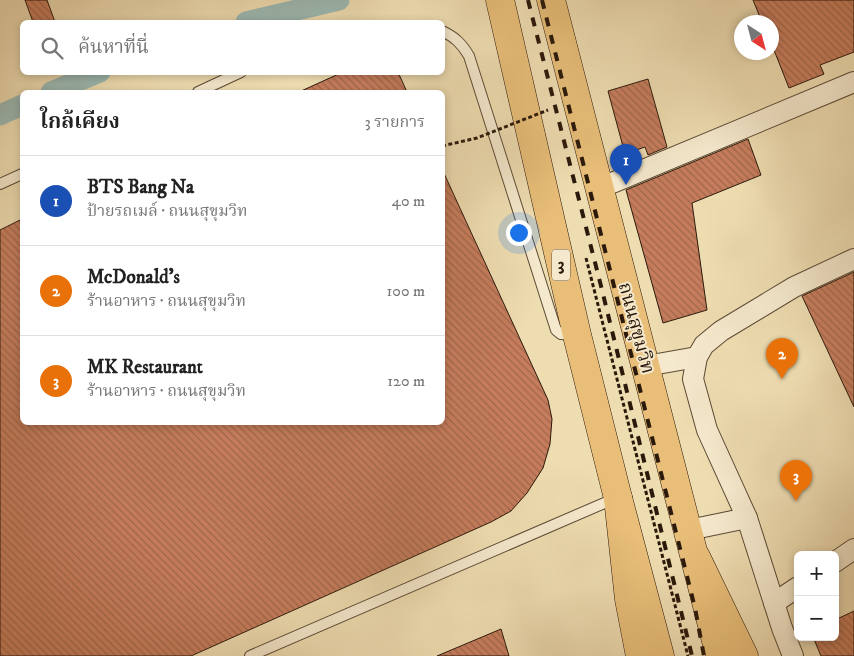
<!DOCTYPE html>
<html lang="th">
<head>
<meta charset="utf-8">
<style>
	body { margin:0; font-family:"IM FELL DW Pica","Noto Serif Thai",serif; background:#f6f6f6; color:#222 }
	.controls { position:absolute; right:15px; bottom:15px; display:grid; overflow:hidden; border-radius:8px; box-shadow:0 2px 8px #0003 }
	.controls button { width:45px; height:45px; display:grid; place-items:center; padding:0; border:0; border-bottom:1px solid #e0e0e0; background:#fff; color:#222; font:25px sans-serif }
	.compass { position:absolute; left:734px; top:15px; width:45px; height:45px; border-radius:50%; background:#fff; box-shadow:0 2px 8px #0003; rotate:144deg }
	.you { position:absolute; left:518px; top:232px; width:18px; height:18px; margin:-12px; border:4px solid #fff; border-radius:50%; background:#1a73e8; box-shadow:0 0 0 8px #1a73e833 }
	.badge { display:grid; place-items:center; width:32px; height:32px; border-radius:50%; background:#8f2418; color:#fff; font-size:16px; font-weight:700 }
	.pin { position:absolute; translate:-50% -41px; filter:drop-shadow(0 1px 2px #0008) }
	.pin::after { content:''; position:absolute; top:26px; width:18px; height:15px; background:inherit; clip-path:polygon(0 0,100% 0,50% 100%) }
	.list { margin:0; padding:0; list-style:none }
	h2 { display:flex; justify-content:space-between; align-items:center; height:65px; margin:0; padding:0 20px; font-size:21px }
	h2 small { font-size:16px; font-weight:400; color:#767676 }
	.list li { display:grid; grid-template-columns:32px 1fr auto; gap:15px; align-items:center; box-sizing:border-box; height:90px; padding:0 20px; border-top:1px solid #e0e0e0 }
	.list b { display:block; font-size:19px; white-space:nowrap }
	.list p { margin:0; font-size:16px; white-space:nowrap; color:#767676 }
	.list em { font-size:16px; font-style:normal; color:#767676 }
	.icon { flex:none; width:28px; height:28px; fill:none; stroke:currentColor; stroke-width:2; stroke-linecap:round; stroke-linejoin:round }
	.map { position:relative; flex:none; width:854px; height:656px; overflow:hidden }
	.search { position:absolute; background:#fff; box-shadow:0 2px 8px #0003; left:20px; top:20px; width:425px; height:55px; display:flex; align-items:center; gap:12px; box-sizing:border-box; padding:0 18px; border-radius:8px; color:#767676; font-size:19px }
	.panel { position:absolute; background:#fff; box-shadow:0 2px 8px #0003; left:20px; top:90px; width:425px; height:335px; border-radius:8px }
	.map>svg:first-child { display:block }
	.lines { fill:none; stroke-linecap:round; stroke-linejoin:round }
	.canal { stroke:#9cbab4; stroke-width:21 }
	.building { fill:url(#building-back-hatch); stroke:#2b190b }
	.service-casing { stroke:#5c4a35; stroke-width:12 }
	.minor-casing { stroke:#5c4a35; stroke-width:22 }
	.trunk-casing { stroke:#2b190b; stroke-width:29 }
	.motorway-casing { stroke:#2b190b; stroke-width:29 }
	.path { stroke:#2b190b; stroke-width:3; stroke-dasharray:4 2.5; stroke-linecap:butt }
	.service { stroke:#f5e9cd; stroke-width:10 }
	.minor { stroke:#f5e9cd; stroke-width:20 }
	.trunk { stroke:#e8be79; stroke-width:28 }
	.motorway { stroke:#e8be79; stroke-width:28 }
	.rail { stroke:#2b190b; stroke-width:4; stroke-dasharray:9 9; stroke-linecap:butt }
	.path-bridge { stroke:#2b190b; stroke-width:3; stroke-dasharray:4 2.5; stroke-linecap:butt }
	.labels { text-anchor:middle; dominant-baseline:central; stroke-width:4; stroke-linejoin:round; paint-order:stroke }
	.shield { fill:#f5e9cd; stroke:#685745; stroke-width:1 }
	.shield-label { font-size:18px; font-weight:bold; fill:#2b190b }
	.street-label { font-size:19px; fill:#2b190b; stroke:#f5e9cd }
</style>
</head>
<body>
<div class="map">
<svg width="854" height="656" viewBox="0 0 854 656">
	<defs>
		<pattern id="building-back-hatch" width="6" height="6" patternUnits="userSpaceOnUse" patternTransform="scale(1.25)"><rect width="6" height="6" fill="#c67d5d"/><path d="M-1 5l2 2M0 0l6 6M5-1l2 2" fill="none" stroke="#a1664b"/></pattern>
	</defs>
	<rect width="100%" height="100%" fill="#efddb2"/>
	<filter id="stains"><feTurbulence type="fractalNoise" baseFrequency=".004" numOctaves="4"/><feColorMatrix values="0 0 0 0 .2 0 0 0 0 .09 0 0 0 0 .02 0 0 0 .5 -.17"/></filter>
	<radialGradient id="worn" r=".72"><stop offset=".6" stop-color="#630" stop-opacity="0"/><stop offset="1" stop-color="#630" stop-opacity=".3"/></radialGradient>
	<g class="lines">
		<g class="canal">
			<polyline points="246,22 339,0"/>
			<polyline points="51,92 100,72"/>
			<polyline points="0,115 22,105"/>
		</g>
	</g>
	<g class="building">
		<polygon points="25,0 47,0 55,22 33,22"/>
		<polygon points="753,0 854,0 854,52 820,65 824,74 789,88 772,45 772,22 762,22"/>
		<polygon points="343,72 398,72 407,92 299,92"/>
		<polygon points="648,79 667,147 648,155 645,147 625,154 608,91"/>
		<polygon points="748,139 761,175 692,203 707,310 663,323 626,190"/>
		<polygon points="442,169 548,400 552,419 550,444 543,468 527,493 511,511 491,522 191,656 0,656 0,230 22,219 22,422 442,422"/>
		<polygon points="854,272 854,407 802,296"/>
		<polygon points="854,611 854,656 821,656 813,637 835,637 835,620"/>
		<polygon points="501,629 509,656 437,656"/>
	</g>
	<g class="lines">
		<defs>
			<g id="service">
				<path d="M442,31C455,37 462,44 469,56L556,330L561,334L576,335"/>
				<polyline points="198,92 241,72"/>
				<polyline points="0,184 22,174"/>
				<polyline points="250,656 616,498"/>
			</g>
			<g id="minor">
				<polyline points="600,188 854,82"/>
				<polyline points="646,366 697,357"/>
				<polyline points="689,530 747,518"/>
				<polyline points="835,562 854,549"/>
				<polyline points="774,603 798,587"/>
				<polyline points="793,656 782,628 747,518 707,430 693,379 697,357 704,345 721,331 794,287 854,259"/>
			</g>
			<g id="trunk">
				<polyline points="500,0 577,335 618,498 660,656"/>
				<polyline points="551,0 720,656"/>
			</g>
			<g id="motorway">
				<polyline points="618,498 629,599 640,656"/>
				<polyline points="696,557 744,656"/>
			</g>
		</defs>
		<use href="#service" class="service-casing"/>
		<use href="#minor" class="minor-casing"/>
		<use href="#trunk" class="trunk-casing"/>
		<use href="#motorway" class="motorway-casing"/>
		<polyline class="path" points="586,258 688,656"/>
		<use href="#service" class="service"/>
		<use href="#minor" class="minor"/>
		<use href="#trunk" class="trunk"/>
		<use href="#motorway" class="motorway"/>
		<g class="rail">
			<polyline points="528,0 601,286 692,656"/>
			<polyline points="542,0 695,608 704,656"/>
		</g>
		<polyline class="path-bridge" points="442,146 477,138 548,110"/>
	</g>
	<g class="labels">
		<rect class="shield" x="552" y="249.5" width="18" height="31" rx="4"/>
		<g class="shield-label">
			<text x="561" y="265">3</text>
		</g>
		<g class="street-label">
			<text transform="translate(636 328) rotate(75)">ถนนสุขุมวิท</text>
		</g>
	</g>
	<rect width="100%" height="100%" filter="url(#stains)"/>
	<rect width="100%" height="100%" fill="url(#worn)"/>
</svg>
<div class="controls">
<button>+</button>
<button>−</button>
</div>
<svg class="compass" viewBox="-18 -18 36 36"><path d="M0-13l5 13h-10z" fill="#e53935"/><path d="M0 13l5-13h-10z" fill="#767676"/></svg>
<div class="you"></div>
<div class="pin badge" style="left:626px;top:185px;background:#1a4fb4">1</div>
<div class="pin badge" style="left:782px;top:379px;background:#e8710a">2</div>
<div class="pin badge" style="left:796px;top:501px;background:#e8710a">3</div>
<div class="search"><svg class="icon" aria-label="search" viewBox="0 0 24 24"><circle cx="10" cy="10" r="6"/><path d="M15 15l6 6"/></svg>ค้นหาที่นี่</div>
<section class="panel">
<h2>ใกล้เคียง<small>3 รายการ</small></h2>
<ul class="list">
<li><span class="badge" style="background:#1a4fb4">1</span><div><b>BTS Bang Na</b><p>ป้ายรถเมล์ · ถนนสุขุมวิท</p></div><em>40 m</em></li>
<li><span class="badge" style="background:#e8710a">2</span><div><b>McDonald's</b><p>ร้านอาหาร · ถนนสุขุมวิท</p></div><em>100 m</em></li>
<li><span class="badge" style="background:#e8710a">3</span><div><b>MK Restaurant</b><p>ร้านอาหาร · ถนนสุขุมวิท</p></div><em>120 m</em></li>
</ul>
</section>
</div>
</body>
</html>
